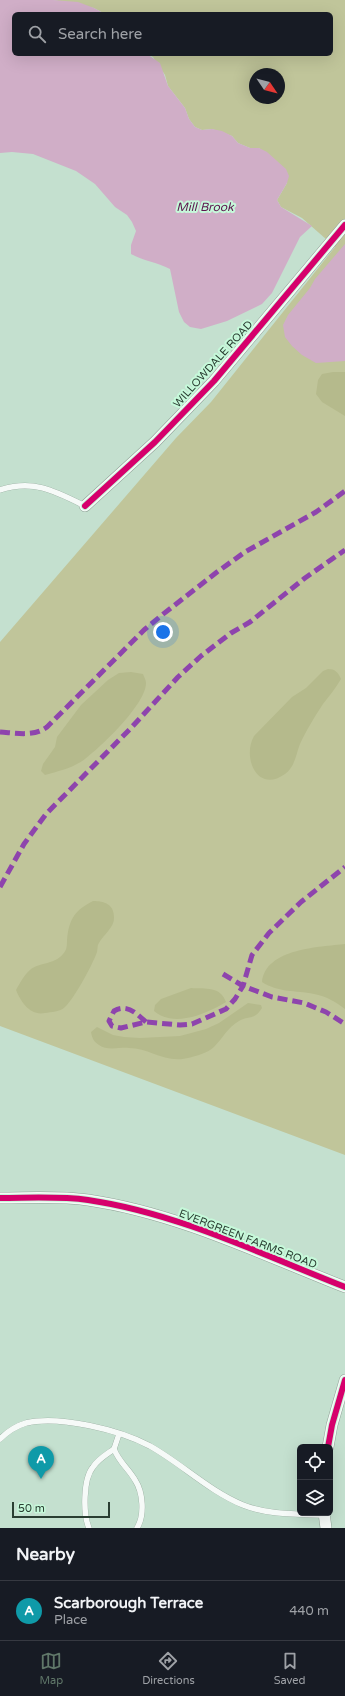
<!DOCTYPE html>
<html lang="en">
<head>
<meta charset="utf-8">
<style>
	body { margin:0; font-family:"Varela Round",sans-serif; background:#242831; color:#f1f3f6 }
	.controls { position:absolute; right:12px; bottom:12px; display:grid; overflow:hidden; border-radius:6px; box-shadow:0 4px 16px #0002 }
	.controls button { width:36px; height:36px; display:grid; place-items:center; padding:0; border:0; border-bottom:1px solid #363941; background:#171b24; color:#f1f3f6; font:20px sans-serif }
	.compass { position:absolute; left:249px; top:68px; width:36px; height:36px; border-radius:50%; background:#171b24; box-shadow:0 4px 16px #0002; rotate:125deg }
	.scale { position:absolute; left:12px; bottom:10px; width:98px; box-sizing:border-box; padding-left:4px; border:2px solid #2a3e32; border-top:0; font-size:11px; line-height:14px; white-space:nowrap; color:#2a3e32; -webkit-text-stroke:3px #c6f9da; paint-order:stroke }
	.you { position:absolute; left:163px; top:632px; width:14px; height:14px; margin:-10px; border:3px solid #fff; border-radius:50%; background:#1a73e8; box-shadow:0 0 0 6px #1a73e833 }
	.badge { display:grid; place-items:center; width:26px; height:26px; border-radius:50%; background:#607769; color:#fff; font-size:13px; font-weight:700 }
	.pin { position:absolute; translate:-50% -33px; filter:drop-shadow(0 1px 2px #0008) }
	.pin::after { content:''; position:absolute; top:21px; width:14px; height:12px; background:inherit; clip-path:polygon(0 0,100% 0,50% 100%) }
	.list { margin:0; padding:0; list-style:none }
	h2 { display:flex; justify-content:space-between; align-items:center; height:52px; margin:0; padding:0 16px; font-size:17px }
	h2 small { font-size:13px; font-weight:400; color:#9ea1a6 }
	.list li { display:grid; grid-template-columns:26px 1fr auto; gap:12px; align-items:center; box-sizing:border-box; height:60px; padding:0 16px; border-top:1px solid #363941 }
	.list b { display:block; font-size:15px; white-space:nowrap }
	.list p { margin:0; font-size:13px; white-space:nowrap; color:#9ea1a6 }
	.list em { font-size:13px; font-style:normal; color:#9ea1a6 }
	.icon { flex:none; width:22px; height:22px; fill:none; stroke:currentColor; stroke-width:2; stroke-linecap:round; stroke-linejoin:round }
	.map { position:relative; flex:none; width:345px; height:1528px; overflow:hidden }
	.search { position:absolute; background:#171b24; box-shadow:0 4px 16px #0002; left:12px; right:12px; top:12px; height:44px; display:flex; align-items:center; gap:10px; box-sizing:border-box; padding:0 14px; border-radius:6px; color:#9ea1a6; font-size:15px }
	.sheet { height:112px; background:#171b24 }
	nav { display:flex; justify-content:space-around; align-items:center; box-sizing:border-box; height:56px; border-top:1px solid #363941; background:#171b24; font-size:11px; color:#9ea1a6 }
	nav a { display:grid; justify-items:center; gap:2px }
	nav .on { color:#607769 }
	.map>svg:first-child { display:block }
	.green { fill:#c0c59a; fill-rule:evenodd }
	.forest { fill:#b5ba8c }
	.water { fill:#d0aec7 }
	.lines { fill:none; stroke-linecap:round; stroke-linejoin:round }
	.lane-casing { stroke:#8ea396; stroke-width:6 }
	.street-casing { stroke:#8ea396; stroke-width:12 }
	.lane { stroke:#f6faf8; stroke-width:5.5 }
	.street { stroke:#f6faf8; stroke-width:11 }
	.quiet { stroke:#8e44ad; stroke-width:5; stroke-dasharray:10 5; stroke-linecap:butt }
	.cycleway-casing { stroke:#c6f9da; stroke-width:8 }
	.cycleway { stroke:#d6006c; stroke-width:6 }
	.labels { text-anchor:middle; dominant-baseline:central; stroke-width:4; stroke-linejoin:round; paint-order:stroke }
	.street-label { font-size:11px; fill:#2a3e32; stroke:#c6f9da }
	.water-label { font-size:12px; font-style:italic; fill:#5d164e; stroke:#c6f9da }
</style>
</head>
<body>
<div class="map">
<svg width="345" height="1528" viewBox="0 0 345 1528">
	<rect width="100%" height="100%" fill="#c4e0cf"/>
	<path class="green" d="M53,0H345V1155L0,1026V642L176,438L211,402L335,247L302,218L281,207L277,200L287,183L259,148H250L238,143L232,136L212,129L202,130L195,127L189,119L185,108L168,86L165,75L153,57L147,54H331V14H105L94,8ZM255,74H279V98H255Z"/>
	<g class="forest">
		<polygon points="333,372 345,372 345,416 322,402 316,394 318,380 322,374"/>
		<path d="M328,669C335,669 338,672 341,679C336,688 329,696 323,704C315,716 306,731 300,744C296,754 295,767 285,774C257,794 242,757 254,736L292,697L306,688L323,671Z"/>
		<path d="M131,672L143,674C144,677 146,680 146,683C146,704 102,746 85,759C73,768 59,771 45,775L41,771L43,764L55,747L57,737L81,705L108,680L119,673Z"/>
		<path d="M93,901C104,901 114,904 114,917C115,927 103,935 99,943C97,946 98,948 97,952C93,964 74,999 65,1007C60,1012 51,1012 45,1013C30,1016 21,1002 16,990C20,983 24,975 30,970C39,962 54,965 63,954C67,950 67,945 67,940C69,919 75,910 93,901Z"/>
		<path d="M345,944V1009C336,1002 326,996 314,994C295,990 279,993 262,982C266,948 320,947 345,944Z"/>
		<path d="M191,988C206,989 220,986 226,1002C206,1014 174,1028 154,1011L155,1005L161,999Z"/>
		<path d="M248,1003L261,1005L262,1008C254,1021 249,1015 239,1021C227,1028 223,1038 214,1047C208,1053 196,1056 188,1058C165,1064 150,1048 129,1048C120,1047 107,1051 99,1045C94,1042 92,1038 91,1032L97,1027L113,1035L124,1037L140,1038L180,1036L206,1029L219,1023Z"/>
	</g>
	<g class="water">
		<path d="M0,0H53L78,2L94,8L105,14H14V54H147L160,63L168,86L185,108L189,119L195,127L202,130L212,129L222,131L232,136L238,143L250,148H259L267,152L286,169L289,176L287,183L277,200L281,207L312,226L300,237L272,293L262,304L227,321L201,329L190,327L184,322L179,312L170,269C157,262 143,261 131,254V245L136,231L132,222L127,215L115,207L95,184L76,171L33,154L12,152L0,153Z"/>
		<polygon points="345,244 345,361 316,363 302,355 292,346 285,337 283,325 288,315 310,288 315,279"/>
	</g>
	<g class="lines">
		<defs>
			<g id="lane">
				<path d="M0,490C33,479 55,491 85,506"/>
				<path d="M0,1439C7,1432 16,1426 26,1423C59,1415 120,1430 150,1446C182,1464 209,1491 243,1505C268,1515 297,1514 324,1515"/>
				<polyline points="114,1449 119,1434"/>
				<path d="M89,1528C83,1514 83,1479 93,1467C98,1459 107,1454 114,1449C119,1462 128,1468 135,1480C143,1492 145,1515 137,1528"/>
			</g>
			<g id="street">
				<polyline points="85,506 155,442 214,381 345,225"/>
				<path d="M0,1198C29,1198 59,1196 88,1200C177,1213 261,1254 345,1287"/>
				<polyline points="328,1447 332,1425 345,1380"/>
				<polyline points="324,1513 326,1528"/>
			</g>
		</defs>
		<use href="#lane" class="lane-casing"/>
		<use href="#street" class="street-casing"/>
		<use href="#lane" class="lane"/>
		<use href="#street" class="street"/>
		<g class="quiet">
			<path d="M0,732C16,733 34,737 47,727L144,630L162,615L217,572L245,552L316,512L345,491"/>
			<polyline points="0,887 24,844 46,814 131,728 178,677 201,656 231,633 250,622 305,578 345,550"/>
			<polyline points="223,974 243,986 272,997 304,1003 326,1012 345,1024"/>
			<path d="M146,1022C137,1014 127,1003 114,1011L109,1021L112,1026L121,1028L146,1022L180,1025L192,1024L226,1009L235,999L243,986L252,955L269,933L301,902L345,867"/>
		</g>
		<defs>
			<g id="cycleway">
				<polyline points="85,506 155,442 214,381 345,225"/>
				<path d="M0,1198C29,1198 59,1196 88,1200C177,1213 261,1254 345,1287"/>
				<polyline points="328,1447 332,1425 345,1380"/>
			</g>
		</defs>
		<use href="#cycleway" class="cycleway-casing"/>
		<use href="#cycleway" class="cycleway"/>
	</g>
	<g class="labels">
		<g class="street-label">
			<text transform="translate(213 364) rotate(-48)">WILLOWDALE ROAD</text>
			<text transform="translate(248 1239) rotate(21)">EVERGREEN FARMS ROAD</text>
		</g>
		<g class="water-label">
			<text x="205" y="207">Mill Brook</text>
		</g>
	</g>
</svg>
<div class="controls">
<button><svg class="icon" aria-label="locate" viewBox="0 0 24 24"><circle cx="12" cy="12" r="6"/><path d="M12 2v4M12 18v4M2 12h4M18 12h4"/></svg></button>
<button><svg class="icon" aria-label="layers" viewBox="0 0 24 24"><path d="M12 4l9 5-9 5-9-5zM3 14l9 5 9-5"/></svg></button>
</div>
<svg class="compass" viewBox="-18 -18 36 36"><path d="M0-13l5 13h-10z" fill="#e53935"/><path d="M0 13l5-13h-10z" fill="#9ea1a6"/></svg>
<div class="scale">50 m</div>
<div class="you"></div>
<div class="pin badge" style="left:41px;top:1479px;background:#0f9aa8">A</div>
<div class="search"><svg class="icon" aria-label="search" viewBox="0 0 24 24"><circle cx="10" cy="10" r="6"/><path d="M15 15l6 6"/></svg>Search here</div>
</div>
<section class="sheet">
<h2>Nearby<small></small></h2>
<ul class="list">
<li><span class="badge" style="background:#0f9aa8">A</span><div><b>Scarborough Terrace</b><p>Place</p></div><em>440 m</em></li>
</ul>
</section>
<nav>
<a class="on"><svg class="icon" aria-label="map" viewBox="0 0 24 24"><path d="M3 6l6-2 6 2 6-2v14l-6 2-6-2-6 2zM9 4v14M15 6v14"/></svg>Map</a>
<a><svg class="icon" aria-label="directions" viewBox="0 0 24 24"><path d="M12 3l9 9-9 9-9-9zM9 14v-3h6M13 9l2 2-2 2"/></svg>Directions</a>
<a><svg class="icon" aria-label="saved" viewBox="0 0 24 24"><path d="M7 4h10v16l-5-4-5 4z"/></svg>Saved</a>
</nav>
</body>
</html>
